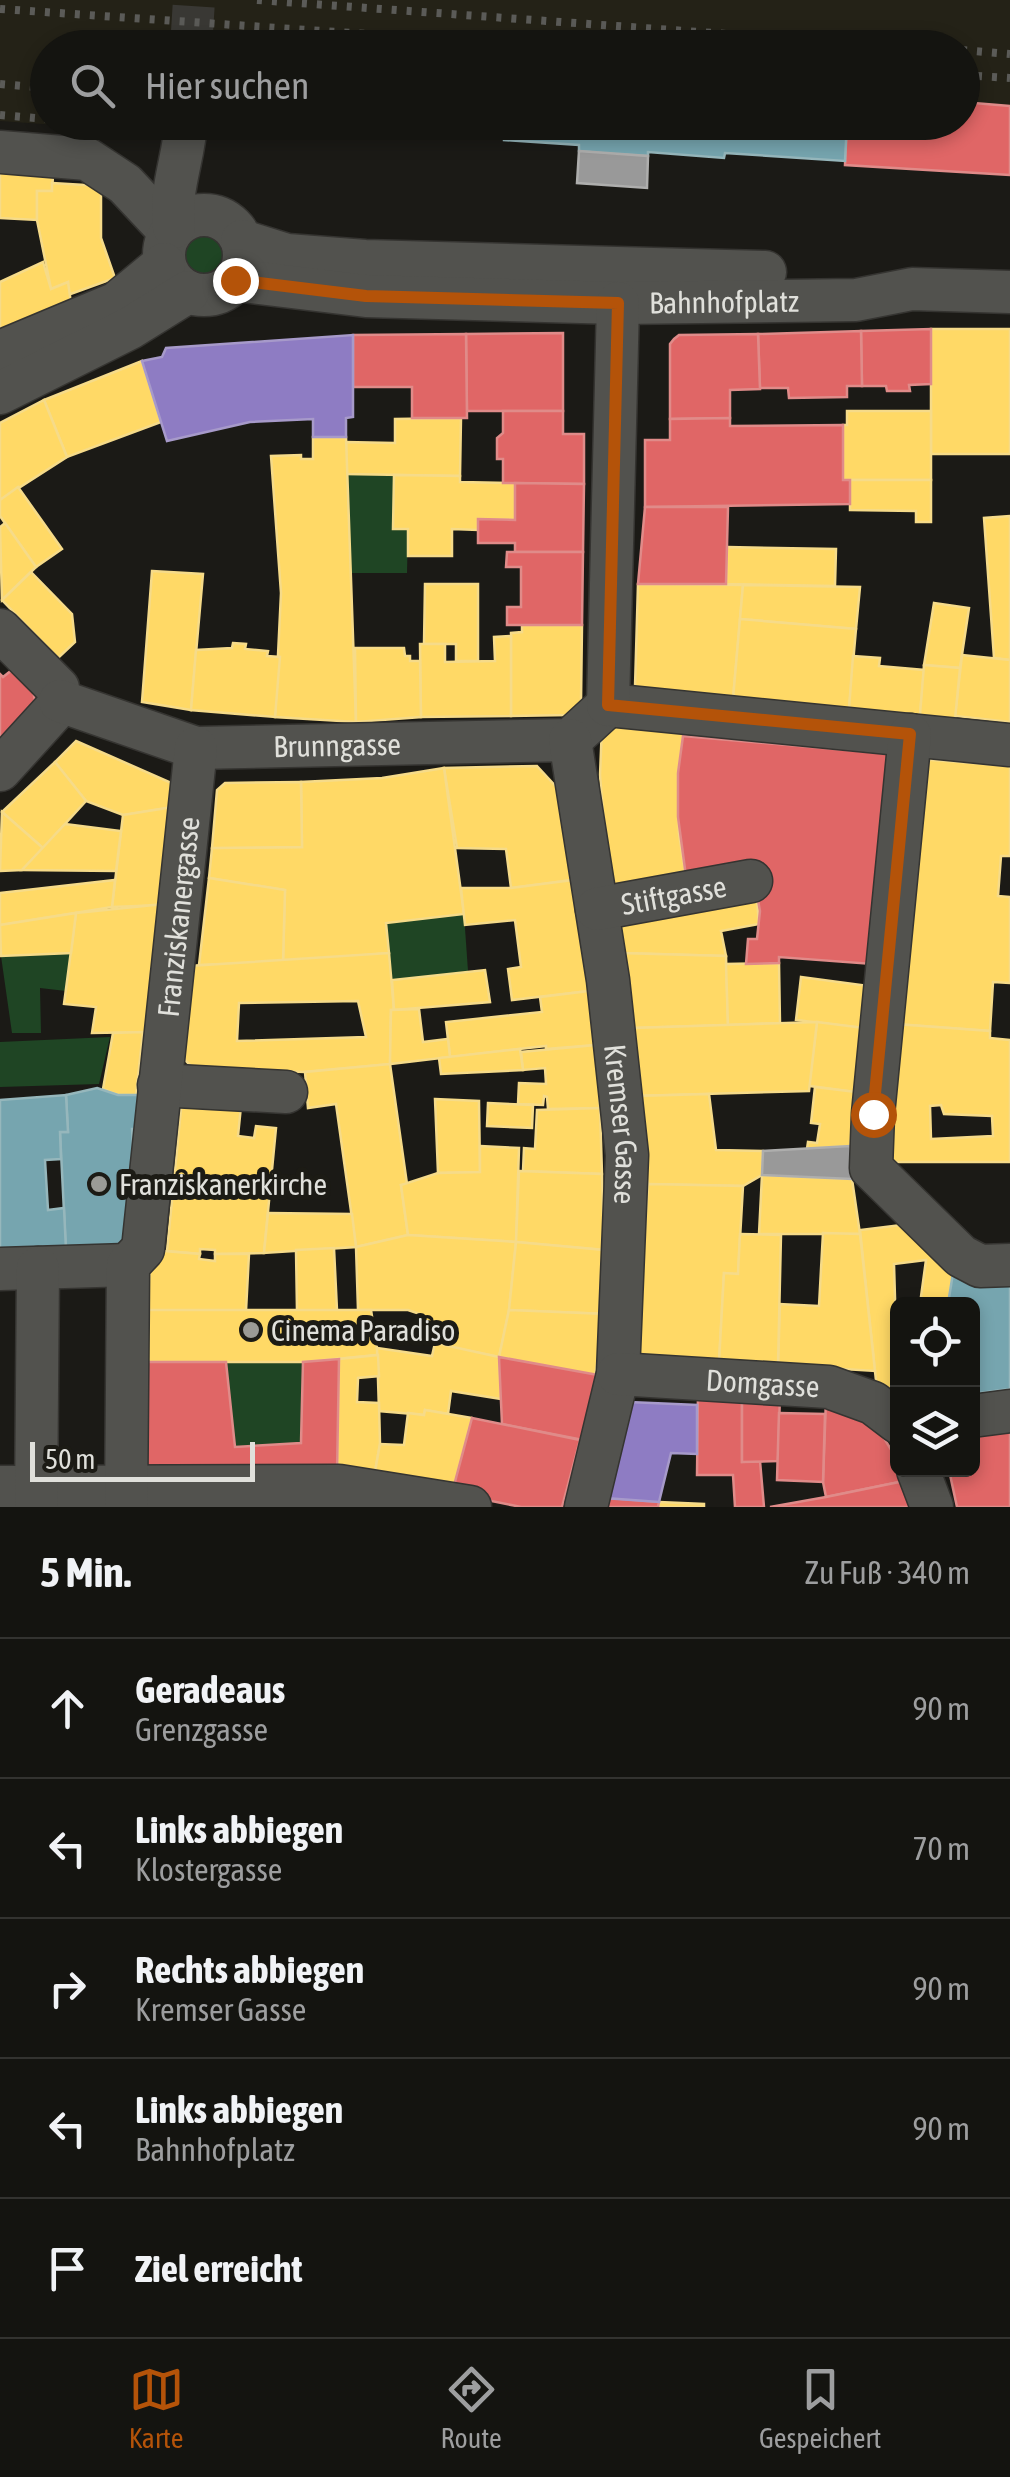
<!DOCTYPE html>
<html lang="de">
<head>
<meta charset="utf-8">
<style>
	body { margin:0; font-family:"Asap Condensed",sans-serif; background:#1d1d19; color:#f1f3f6 }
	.controls { position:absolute; right:30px; bottom:30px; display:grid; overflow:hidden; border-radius:15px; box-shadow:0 5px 15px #0003 }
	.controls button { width:90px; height:90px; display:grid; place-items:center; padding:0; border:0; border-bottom:2px solid #333330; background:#141410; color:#f1f3f6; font:50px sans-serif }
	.scale { position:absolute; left:30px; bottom:25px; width:225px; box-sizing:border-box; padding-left:10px; border:5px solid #e0e0db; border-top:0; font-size:28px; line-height:35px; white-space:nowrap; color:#e0e0db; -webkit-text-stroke:8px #1c1b15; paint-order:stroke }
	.stop { position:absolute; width:30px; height:30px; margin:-22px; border:8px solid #b45309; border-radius:50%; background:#fff }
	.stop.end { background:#b45309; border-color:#fff; box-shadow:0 2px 10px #0008 }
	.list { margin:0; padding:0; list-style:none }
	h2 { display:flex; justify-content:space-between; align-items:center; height:130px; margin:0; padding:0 40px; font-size:42px }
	h2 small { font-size:32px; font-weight:400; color:#9d9e9f }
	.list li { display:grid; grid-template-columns:65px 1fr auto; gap:30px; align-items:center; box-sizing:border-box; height:140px; padding:0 40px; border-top:2px solid #333330 }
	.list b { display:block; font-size:38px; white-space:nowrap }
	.list p { margin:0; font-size:32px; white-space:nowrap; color:#9d9e9f }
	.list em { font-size:32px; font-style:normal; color:#9d9e9f }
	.icon { flex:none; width:55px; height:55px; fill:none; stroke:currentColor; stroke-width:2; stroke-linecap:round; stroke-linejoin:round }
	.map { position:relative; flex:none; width:1010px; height:1507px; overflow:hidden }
	.search { position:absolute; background:#141410; box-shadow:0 5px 15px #0003; left:30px; right:30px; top:30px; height:110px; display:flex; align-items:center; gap:25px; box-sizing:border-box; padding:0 35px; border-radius:55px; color:#9d9e9f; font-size:38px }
	.sheet { height:830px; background:#141410 }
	nav { display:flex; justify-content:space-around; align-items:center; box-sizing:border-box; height:140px; border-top:2px solid #333330; background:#141410; font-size:28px; color:#9d9e9f }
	nav a { display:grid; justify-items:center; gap:5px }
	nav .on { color:#b45309 }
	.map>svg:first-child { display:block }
	.built { fill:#242217 }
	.green { fill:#1f4524 }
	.homes { fill:#ffd966; stroke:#f6db89; stroke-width:2.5; fill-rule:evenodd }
	.shops { fill:#e06666; stroke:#e08b89; stroke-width:2.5 }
	.offices { fill:#8e7cc3; stroke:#a79aca; stroke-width:2.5 }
	.public { fill:#76a5af; stroke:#96b7bc; stroke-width:2.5 }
	.industry { fill:#999; stroke:#aeaead; stroke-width:2.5 }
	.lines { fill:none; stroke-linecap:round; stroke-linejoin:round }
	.minor-tunnel { stroke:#393834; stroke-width:42; stroke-dasharray:42 21; stroke-linecap:butt }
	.minor-casing { stroke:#353431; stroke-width:45 }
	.minor { stroke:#52524e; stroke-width:42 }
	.rail { stroke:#5b5b58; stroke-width:8; stroke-dasharray:5 10; stroke-linecap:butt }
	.route { stroke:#b45309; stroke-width:12 }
	.poi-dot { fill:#9b9b96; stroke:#1c1b15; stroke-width:4 }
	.labels { text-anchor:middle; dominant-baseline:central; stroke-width:10; stroke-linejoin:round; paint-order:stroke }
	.street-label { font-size:30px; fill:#e0e0db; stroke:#1c1b15 }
	.poi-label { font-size:30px; fill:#e0e0db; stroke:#1c1b15; text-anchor:start }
</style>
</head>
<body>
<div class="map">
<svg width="1010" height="1507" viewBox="0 0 1010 1507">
	<rect width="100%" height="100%" fill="#1b1a16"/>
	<polygon class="built" points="0,0 1010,0 1010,175 845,165 844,161 725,153 724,158 649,152 648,156 579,151 579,145 308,123 962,122 962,48 48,48 48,122 116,123 100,128 0,121"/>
	<g class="green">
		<circle cx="204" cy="255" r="21"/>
		<polygon points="346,474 394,475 408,529 407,573 349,573"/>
		<polygon points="464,914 468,971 392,980 386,923"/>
		<polygon points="71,953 66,991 40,988 41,1033 12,1033 1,956"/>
		<polygon points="110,1037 99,1084 0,1087 0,1042"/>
		<polygon points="226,1362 303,1362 301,1443 235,1447"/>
	</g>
	<g class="homes">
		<polygon points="0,172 53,176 52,191 37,191 37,220 0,218"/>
		<polygon points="52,183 101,186 101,238 115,278 68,295 68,282 51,289 37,220 37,191 52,191"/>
		<polygon points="43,262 51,289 68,282 71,303 0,332 0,282"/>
		<rect x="931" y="329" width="79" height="125"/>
		<polygon points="142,361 161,422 67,457 44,400"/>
		<polygon points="44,400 67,457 0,500 0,423"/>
		<polygon points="847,411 931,411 931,480 843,480 843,425 847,425"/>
		<polygon points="461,418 460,476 346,474 346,442 395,443 395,419"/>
		<polygon points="313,437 346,437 356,722 275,717 281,593 271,456 301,455 301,459 313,459"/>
		<polygon points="394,475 460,476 460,482 515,483 515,520 478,519 478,530 452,529 452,556 408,556 408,529 393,529"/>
		<polygon points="850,480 931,480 931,522 916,522 916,511 850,510"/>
		<polygon points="18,487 62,549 36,567 0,516 0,500"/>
		<polygon points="1010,516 1010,660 994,658 984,518"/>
		<polygon points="5,523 36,567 2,600 0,527"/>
		<polygon points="727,547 836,549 835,586 726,584"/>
		<polygon points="152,571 203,574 191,710 142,702"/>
		<polygon points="31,572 72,614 75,642 58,658 2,600"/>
		<polygon points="425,584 478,584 478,661 456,661 456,644 424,644"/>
		<polygon points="638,584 743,585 733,699 635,687"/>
		<polygon points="743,585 860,587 856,629 740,619"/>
		<polygon points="934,603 969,608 960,668 924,665"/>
		<polygon points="740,619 856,629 849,709 733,699"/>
		<polygon points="522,625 582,625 581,703 570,715 511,716 511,633 522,632"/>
		<polygon points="511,636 511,716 421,717 420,644 445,644 445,662 495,661 494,637"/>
		<polygon points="233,643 246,644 245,649 268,651 267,656 280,657 275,717 191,710 196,650 232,648"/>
		<polygon points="355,648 404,648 405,656 410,656 410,661 420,661 421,717 356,722"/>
		<polygon points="962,655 1010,660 1010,722 955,716"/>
		<polygon points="853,656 880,658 879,666 924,670 920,715 849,709"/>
		<polygon points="924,665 960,668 955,719 920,715"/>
		<polygon points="685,724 678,773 679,834 687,884 610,898 600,775 602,726"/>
		<polygon points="76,741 176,785 173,807 123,815 86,801 55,762"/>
		<polygon points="919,759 1010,766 1010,856 1001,856 998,896 1010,897 1010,983 993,982 990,1031 895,1024"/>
		<polygon points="55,762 86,801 43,848 2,812"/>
		<polygon points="537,766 561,792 573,880 511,888 506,849 457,848 444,768"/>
		<polygon points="444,768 464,914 386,923 389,953 283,962 285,890 209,878 212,848 302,847 301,782 382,778"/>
		<polygon points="301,782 302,847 212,848 217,790 225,783"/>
		<polygon points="173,807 163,905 112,907 123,815"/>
		<polygon points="2,812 43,848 22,870 0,871"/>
		<polygon points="65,824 121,831 116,871 22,870"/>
		<polygon points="209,878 285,890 283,962 199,965"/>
		<polygon points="115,880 112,907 0,925 0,893"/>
		<polygon points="573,880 589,991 512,1000 508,969 521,967 515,920 465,925 461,888 511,888"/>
		<polygon points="756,888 759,924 721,931 726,956 620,953 613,913"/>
		<polygon points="164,904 149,1032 92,1033 96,1007 64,1004 76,913"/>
		<polygon points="76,913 71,953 1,956 0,925"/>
		<path d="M389,953L394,1010H391L390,1064L305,1072L193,1068L183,1058L189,966ZM358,1001L366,1037L237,1041L239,1003Z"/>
		<polygon points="620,953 726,956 728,1025 633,1028"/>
		<polygon points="779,963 780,1023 728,1025 726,964"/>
		<polygon points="485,970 490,1002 394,1010 392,980"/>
		<polygon points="801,977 869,986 864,1028 796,1020"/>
		<polygon points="589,991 596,1045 546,1049 546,1046 450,1057 446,1022 542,1012 540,997"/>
		<polygon points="419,1009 423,1042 448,1039 450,1057 390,1064 391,1010"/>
		<polygon points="817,1022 864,1028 856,1092 809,1086"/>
		<polygon points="817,1022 809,1091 635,1096 633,1028"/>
		<path d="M895,1024L990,1031V1038L1010,1040V1162H882ZM941,1105L944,1114L992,1116L993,1136L931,1139L930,1106Z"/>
		<polygon points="143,1032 136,1095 118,1095 103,1089 113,1033"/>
		<polygon points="596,1045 600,1108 548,1109 547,1097 544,1096 543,1105 518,1104 519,1083 546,1084 545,1068 523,1070 521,1052"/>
		<polygon points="520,1049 523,1070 441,1074 439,1058"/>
		<polygon points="390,1064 407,1184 401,1185 408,1235 356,1247 336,1104 308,1108 305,1072"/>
		<polygon points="815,1087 856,1092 850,1146 807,1149 808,1142 817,1143 820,1124 811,1123"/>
		<polygon points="709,1094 716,1150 763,1151 762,1175 743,1186 648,1184 635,1096"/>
		<polygon points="435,1099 479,1101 480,1172 438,1173"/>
		<polygon points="190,1101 241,1106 238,1136 254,1138 256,1126 276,1128 264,1253 215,1254 215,1250 200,1249 200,1254 167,1251 181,1109"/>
		<polygon points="488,1103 533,1105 532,1128 487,1126"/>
		<polygon points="600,1108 602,1174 523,1171 524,1148 535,1149 537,1110"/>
		<polygon points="480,1146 519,1148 516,1242 408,1235 401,1185 438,1173 480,1172"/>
		<polygon points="519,1171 602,1174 604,1250 516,1242"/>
		<polygon points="762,1175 852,1179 860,1234 759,1234"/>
		<polygon points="648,1184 743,1186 738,1274 724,1273 719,1362 639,1355 637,1351"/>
		<polygon points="268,1213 352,1214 356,1247 264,1253"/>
		<polygon points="917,1223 953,1273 948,1304 920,1304 926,1260 894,1264 898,1400 877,1390 860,1230"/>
		<polygon points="823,1233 860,1234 875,1371 778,1365 780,1304 819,1306"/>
		<polygon points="740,1234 781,1235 778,1365 719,1362 724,1273 738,1274"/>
		<polygon points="408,1235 516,1242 509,1310 499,1357 417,1340 423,1315 408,1310 358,1310 356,1247"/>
		<polygon points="516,1242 604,1250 606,1314 509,1310"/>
		<polygon points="334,1248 337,1310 297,1311 296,1250"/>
		<polygon points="152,1250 200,1254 199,1259 215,1261 215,1254 249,1254 246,1311 146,1310"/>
		<polygon points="146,1310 371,1310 378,1355 303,1362 146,1362"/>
		<polygon points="509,1310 606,1314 595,1375 499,1357"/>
		<polygon points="435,1343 499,1357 501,1399 451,1391 448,1414 425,1410 424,1415 379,1411 377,1348 432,1356"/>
		<polygon points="378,1355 379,1376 358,1378 357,1402 379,1403 380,1444 374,1477 337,1472 339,1359"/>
		<polygon points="425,1410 472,1418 452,1493 374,1477 380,1444 404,1445 408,1413 424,1415"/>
		<polygon points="659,1502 704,1504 704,1507 658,1507"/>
	</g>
	<g class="shops">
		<polygon points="962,102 1010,106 1010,175 845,165 847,122 962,122"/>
		<polygon points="931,329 931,384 909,385 910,391 887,391 886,386 862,386 861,331"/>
		<polygon points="861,331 862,386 847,386 847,397 789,398 788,388 760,388 758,334"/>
		<polygon points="563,333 563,411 467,411 466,334"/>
		<polygon points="466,334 467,418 412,418 412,387 353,387 353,335"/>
		<polygon points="758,334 760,389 730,390 730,418 670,419 670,344 674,339 679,335"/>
		<polygon points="503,411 563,411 563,434 584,434 584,484 503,483 503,459 497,459 497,438 503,433"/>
		<polygon points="730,418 730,426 843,425 843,480 850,480 850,504 645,507 645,440 670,440 670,419"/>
		<polygon points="515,483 584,484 583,552 515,552 515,543 478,543 478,519 515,520"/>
		<polygon points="645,507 728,507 726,584 638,584"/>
		<polygon points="507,552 583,552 582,625 507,625 507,607 521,607 521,567 506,567"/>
		<polygon points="12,670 33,690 35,701 0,751 0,674 3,677"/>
		<polygon points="683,736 893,754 872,964 779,957 779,963 746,964 748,939 757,939 760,911 753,873 687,884 678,817 678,773"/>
		<polygon points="499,1357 598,1375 583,1440 502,1424"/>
		<polygon points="339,1359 337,1472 141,1478 146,1362 226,1362 235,1447 301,1443 303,1362"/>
		<polygon points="698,1391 742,1394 742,1462 760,1461 764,1507 735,1507 733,1475 697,1475"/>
		<polygon points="742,1394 780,1395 778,1461 742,1462"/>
		<polygon points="826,1399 873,1420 898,1461 898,1470 909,1480 826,1497 823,1482"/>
		<polygon points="779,1413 825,1414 823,1482 777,1480"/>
		<polygon points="472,1418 580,1440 562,1507 521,1507 452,1493"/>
		<polygon points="1010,1421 1010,1507 957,1507 949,1470 972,1470 972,1426"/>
		<polygon points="909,1480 915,1507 770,1507 826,1497"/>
		<polygon points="597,1497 659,1502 658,1507 596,1507"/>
	</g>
	<g class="offices">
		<polygon points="353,335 353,417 346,418 346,437 313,437 313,419 250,422 167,441 142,361 162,357 166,348"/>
		<polygon points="629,1402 697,1405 697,1454 671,1453 659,1502 605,1498"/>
	</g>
	<g class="public">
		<polygon points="308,122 847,122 845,161 725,153 724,158 648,152 648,156 612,154 579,151 579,145 504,140 504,134"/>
		<polygon points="97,1088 118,1095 138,1095 136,1129 132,1129 139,1249 66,1252 60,1132 68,1132 66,1095"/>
		<polygon points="66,1095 68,1132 60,1132 61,1159 45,1160 48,1210 64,1208 66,1250 0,1254 0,1100"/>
		<polygon points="1010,1272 1010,1389 972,1394 972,1304 948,1304 953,1273"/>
	</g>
	<g class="industry">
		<polygon points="579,151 648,156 647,188 577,183"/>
		<polygon points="850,1146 852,1179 762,1175 763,1151"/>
	</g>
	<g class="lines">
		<polyline class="minor-tunnel" points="191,48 194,0"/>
		<defs>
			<g id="minor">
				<polyline points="0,152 87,159 125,184 170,232"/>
				<circle cx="204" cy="255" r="40"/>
				<path d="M174,227C169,189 184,159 186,122"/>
				<polyline points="242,241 287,255 365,261 765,272"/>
				<path id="s1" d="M235,280L366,296L618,303L856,300L912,289L1010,292"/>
				<polyline points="0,352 117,303 164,264"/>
				<polyline points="0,393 130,328 188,292"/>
				<polyline points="0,630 58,688 59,705 0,770"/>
				<path id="s2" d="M60,701L196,748L570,740L608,705"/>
				<polyline points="608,705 1010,745"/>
				<polyline points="608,705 618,303"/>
				<polyline points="910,735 873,1114 871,1168 961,1256 980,1266 1010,1265"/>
				<path id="s3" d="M570,740L608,980L627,1155L618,1374L586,1507"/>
				<path id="s4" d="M597,909L751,881"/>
				<polyline points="159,1085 286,1092"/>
				<polyline points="0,1269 128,1265"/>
				<path id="s5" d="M618,1374L829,1387L873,1403L898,1422"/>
				<polyline points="972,1416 1010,1411"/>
				<polyline points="918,1470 932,1507"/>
				<polyline points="0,1487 339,1486 470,1507"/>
				<polyline points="36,1507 38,1268"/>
				<path id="s6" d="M126,1507L128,1265L143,1249L196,748"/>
			</g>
		</defs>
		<use href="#minor" class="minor-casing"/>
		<use href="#minor" class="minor"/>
		<g class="rail">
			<polyline points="257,0 920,48"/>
			<polyline points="0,9 572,48"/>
			<polyline points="962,50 1010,54"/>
			<polyline points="962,75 1010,78"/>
			<polyline points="0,84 48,88"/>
			<polyline points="0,115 48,119"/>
		</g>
	</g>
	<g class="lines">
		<polyline class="route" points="235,280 366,296 618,303 608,705 910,734 873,1114"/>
	</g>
	<g class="poi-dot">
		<circle cx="99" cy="1184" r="10"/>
		<circle cx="251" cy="1330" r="10"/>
	</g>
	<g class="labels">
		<g class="street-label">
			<text stroke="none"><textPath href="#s1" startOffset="490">Bahnhofplatz</textPath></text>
			<text stroke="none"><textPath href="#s2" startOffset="285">Brunngasse</textPath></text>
			<text stroke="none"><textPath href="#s4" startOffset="78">Stiftgasse</textPath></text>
			<text stroke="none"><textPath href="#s6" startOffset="598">Franziskanergasse</textPath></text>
			<text stroke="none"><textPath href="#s3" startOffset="388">Kremser Gasse</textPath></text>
			<text stroke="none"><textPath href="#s5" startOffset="145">Domgasse</textPath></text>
		</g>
		<g class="poi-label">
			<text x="119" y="1184">Franziskanerkirche</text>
			<text x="271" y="1330">Cinema Paradiso</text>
		</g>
	</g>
</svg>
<div class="controls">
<button><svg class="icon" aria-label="locate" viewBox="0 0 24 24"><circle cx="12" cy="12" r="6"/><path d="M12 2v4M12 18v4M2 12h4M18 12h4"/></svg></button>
<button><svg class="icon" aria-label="layers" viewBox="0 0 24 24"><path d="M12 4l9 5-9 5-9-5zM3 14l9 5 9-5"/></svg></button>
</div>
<div class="scale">50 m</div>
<div class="stop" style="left:873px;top:1114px"></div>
<div class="stop end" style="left:235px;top:280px"></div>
<div class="search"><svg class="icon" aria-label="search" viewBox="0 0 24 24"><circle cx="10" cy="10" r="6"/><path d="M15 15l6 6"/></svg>Hier suchen</div>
</div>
<section class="sheet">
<h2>5 Min.<small>Zu Fuß · 340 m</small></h2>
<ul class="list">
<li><svg class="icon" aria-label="ahead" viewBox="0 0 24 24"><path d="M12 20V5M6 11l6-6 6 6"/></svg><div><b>Geradeaus</b><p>Grenzgasse</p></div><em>90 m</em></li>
<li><svg class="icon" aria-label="left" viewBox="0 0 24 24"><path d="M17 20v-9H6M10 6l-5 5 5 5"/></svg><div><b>Links abbiegen</b><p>Klostergasse</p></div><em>70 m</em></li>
<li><svg class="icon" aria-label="right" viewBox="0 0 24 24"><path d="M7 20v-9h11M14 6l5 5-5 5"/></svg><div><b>Rechts abbiegen</b><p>Kremser Gasse</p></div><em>90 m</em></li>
<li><svg class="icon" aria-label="left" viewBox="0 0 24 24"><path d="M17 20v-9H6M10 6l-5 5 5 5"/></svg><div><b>Links abbiegen</b><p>Bahnhofplatz</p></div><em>90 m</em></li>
<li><svg class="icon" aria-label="arrive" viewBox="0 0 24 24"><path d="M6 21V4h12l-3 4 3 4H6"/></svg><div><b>Ziel erreicht</b></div></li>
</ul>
</section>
<nav>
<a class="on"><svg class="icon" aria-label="map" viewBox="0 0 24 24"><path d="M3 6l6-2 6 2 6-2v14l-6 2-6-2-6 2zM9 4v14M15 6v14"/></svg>Karte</a>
<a><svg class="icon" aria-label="directions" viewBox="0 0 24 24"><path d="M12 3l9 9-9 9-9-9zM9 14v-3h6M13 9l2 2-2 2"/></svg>Route</a>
<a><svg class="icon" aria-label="saved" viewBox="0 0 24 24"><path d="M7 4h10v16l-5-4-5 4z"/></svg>Gespeichert</a>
</nav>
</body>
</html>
